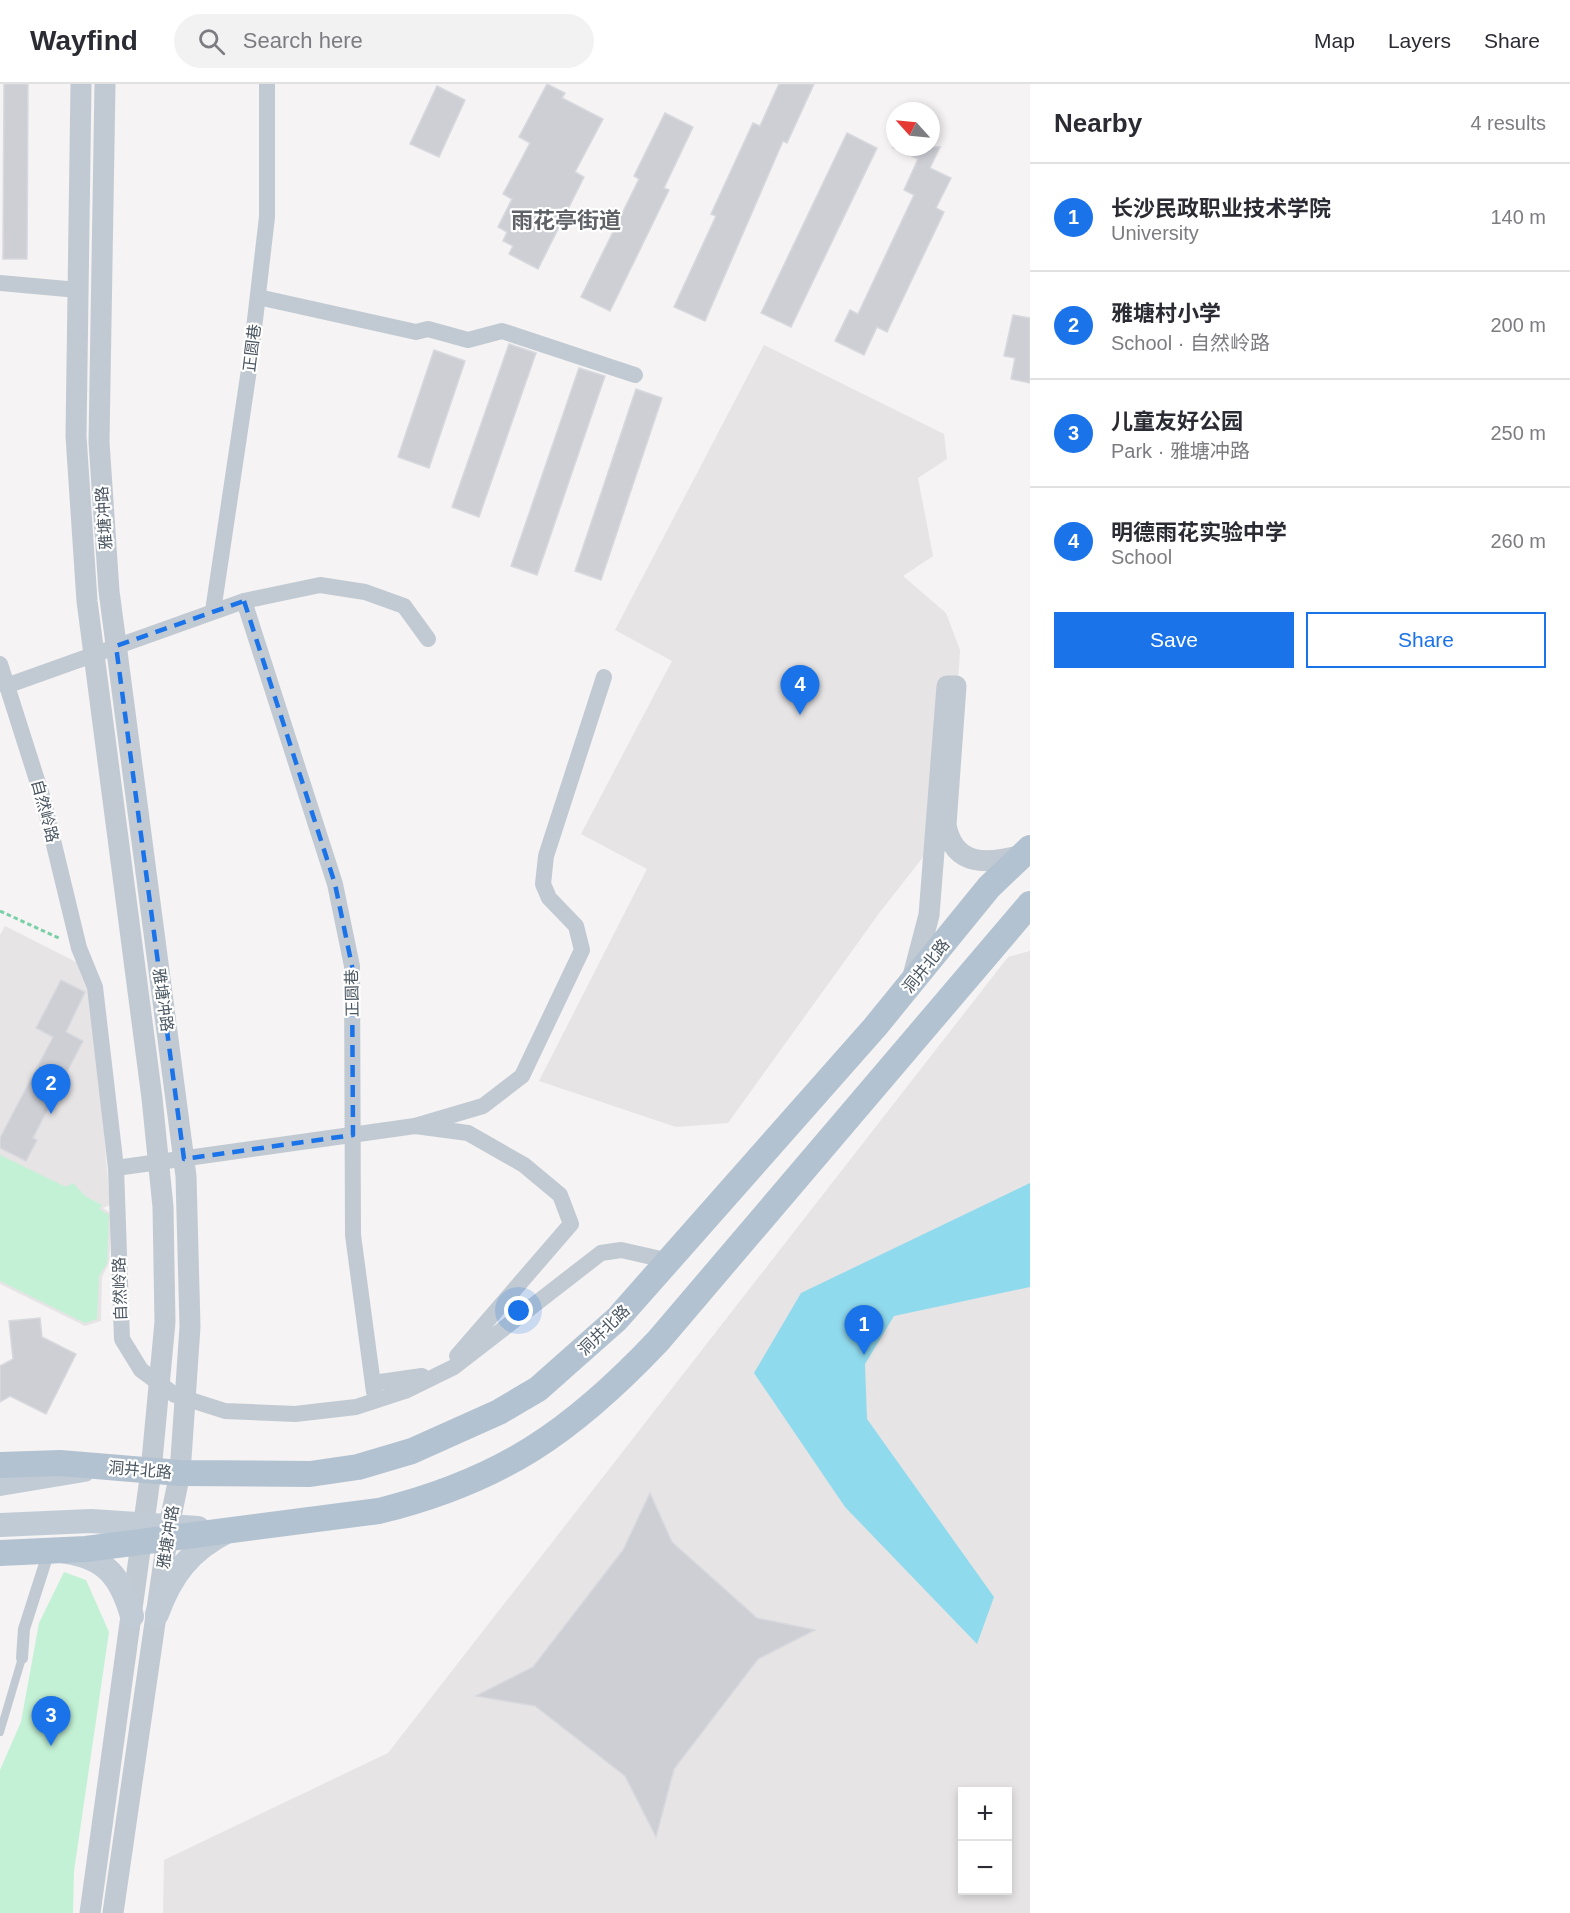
<!DOCTYPE html>
<html lang="en">
<head>
<meta charset="utf-8">
<style>
	body { margin:0; font-family:Arial,"Noto Sans SC",sans-serif; background:#f2f2f3; color:#2b2b33 }
	.controls { position:absolute; right:18px; bottom:18px; display:grid; overflow:hidden; border-radius:0px; box-shadow:0 3px 9px #0003 }
	.controls button { width:54px; height:54px; display:grid; place-items:center; padding:0; border:0; border-bottom:2px solid #e1e1e2; background:#fff; color:#2b2b33; font:30px sans-serif }
	.compass { position:absolute; left:886px; top:18px; width:54px; height:54px; border-radius:50%; background:#fff; box-shadow:0 3px 9px #0003; rotate:297deg }
	.you { position:absolute; left:519px; top:1227px; width:21px; height:21px; margin:-15px; border:4px solid #fff; border-radius:50%; background:#1a73e8; box-shadow:0 0 0 9px #1a73e833 }
	.badge { display:grid; place-items:center; width:39px; height:39px; border-radius:50%; background:#1a73e8; color:#fff; font-size:20px; font-weight:700 }
	.pin { position:absolute; translate:-50% -50px; filter:drop-shadow(0 2px 3px #0008) }
	.pin::after { content:''; position:absolute; top:32px; width:21px; height:18px; background:inherit; clip-path:polygon(0 0,100% 0,50% 100%) }
	.list { margin:0; padding:0; list-style:none }
	h2 { display:flex; justify-content:space-between; align-items:center; height:78px; margin:0; padding:0 24px; font-size:26px }
	h2 small { font-size:20px; font-weight:400; color:#7c7c81 }
	.list li { display:grid; grid-template-columns:39px 1fr auto; gap:18px; align-items:center; box-sizing:border-box; height:108px; padding:0 24px; border-top:2px solid #e1e1e2 }
	.list b { display:block; font-size:22px; white-space:nowrap }
	.list p { margin:0; font-size:20px; white-space:nowrap; color:#7c7c81 }
	.list em { font-size:20px; font-style:normal; color:#7c7c81 }
	.actions { display:flex; gap:12px; padding:18px 24px }
	.actions a { flex:1; padding:14px 0; border:2px solid #1a73e8; border-radius:0px; text-align:center; font-size:21px; color:#1a73e8 }
	.actions .main { background:#1a73e8; color:#fff }
	.icon { flex:none; width:33px; height:33px; fill:none; stroke:currentColor; stroke-width:2; stroke-linecap:round; stroke-linejoin:round }
	.map { position:relative; flex:none; width:1030px; height:1829px; overflow:hidden }
	header { display:flex; align-items:center; gap:36px; box-sizing:border-box; height:84px; padding:0 30px; background:#fff; border-bottom:2px solid #e1e1e2 }
	header strong { font-size:28px }
	nav { display:flex; gap:33px; margin-inline-start:auto; font-size:21px }
	.search { width:420px; height:54px; background:#f2f2f3; display:flex; align-items:center; gap:15px; box-sizing:border-box; padding:0 21px; border-radius:33px; color:#7c7c81; font-size:22px }
	main { display:flex }
	aside { flex:1; background:#fff }
	.map>svg:first-child { display:block }
	.education { fill:#e6e4e5; fill-rule:evenodd }
	.green { fill:#c3f1d5 }
	.water { fill:#90daee }
	.building { fill:#cdcfd5; stroke:#d7d9de; stroke-width:1.5 }
	.lines { fill:none; stroke-linecap:round; stroke-linejoin:round }
	.path { stroke:#7ad0a6; stroke-width:3; stroke-dasharray:4.5 3; stroke-linecap:butt }
	.service { stroke:#c1cad2; stroke-width:8 }
	.pedestrian { stroke:#c1cad2; stroke-width:12 }
	.minor { stroke:#c1cad2; stroke-width:16 }
	.tertiary { stroke:#c1cad2; stroke-width:21 }
	.secondary { stroke:#c1cbd6; stroke-width:24 }
	.primary { stroke:#b3c2d1; stroke-width:26 }
	.marked { fill:none; stroke:#1a73e8; stroke-width:4.5; stroke-dasharray:12 8; stroke-linejoin:round }
	.labels { text-anchor:middle; dominant-baseline:central; stroke-width:4.5; stroke-linejoin:round; paint-order:stroke }
	.street-label { font-size:16px; fill:#4a5661; stroke:#fff }
	.district-label { font-size:22px; font-weight:bold; fill:#5f6368; stroke:#fff }
</style>
</head>
<body>
<header>
<strong>Wayfind</strong>
<div class="search"><svg class="icon" aria-label="search" viewBox="0 0 24 24"><circle cx="10" cy="10" r="6"/><path d="M15 15l6 6"/></svg>Search here</div>
<nav><a>Map</a><a>Layers</a><a>Share</a></nav>
</header>
<main>
<div class="map">
<svg width="1030" height="1829" viewBox="0 0 1030 1829">
	<rect width="100%" height="100%" fill="#f5f3f3"/>
	<g class="education">
		<polygon points="764,261 944,350 947,375 918,394 933,472 903,492 946,529 960,566 949,740 880,828 728,1039 676,1043 539,997 647,785 581,750 672,577 615,546"/>
		<polygon points="5,842 84,882 95,939 110,1121 103,1124 112,1130 109,1179 102,1193 101,1237 85,1242 0,1200 0,851"/>
		<path d="M1030,867V1829H163L164,1776L388,1669L1008,873ZM963,1708H1008V1806H963Z"/>
	</g>
	<g class="green">
		<polygon points="0,1071 66,1103 73,1099 85,1112 102,1121 99,1125 109,1131 107,1179 99,1192 97,1235 85,1239 0,1197"/>
		<polygon points="64,1488 86,1496 109,1548 74,1787 73,1829 0,1829 0,1686 21,1638 39,1539"/>
	</g>
	<polygon class="water" points="1030,1099 1030,1203 894,1232 865,1280 867,1335 994,1513 977,1560 845,1423 754,1289 801,1209"/>
	<g class="building">
		<polygon points="4,0 28,0 27,175 3,175"/>
		<polygon points="547,0 565,9 562,14 603,35 575,88 584,93 538,185 509,170 513,162 503,157 507,148 498,143 512,115 503,110 530,59 519,53"/>
		<polygon points="779,0 814,0 787,59 783,57 705,237 674,223 716,132 711,130 753,39 760,42"/>
		<polygon points="437,2 465,16 439,73 410,60"/>
		<polygon points="665,29 693,43 664,104 669,106 610,227 581,213 639,95 634,92"/>
		<polygon points="847,49 877,64 791,243 761,229"/>
		<polygon points="892,63 940,63 930,84 951,94 936,124 944,128 887,248 877,243 864,271 835,257 850,226 858,230 914,111 904,106 918,75"/>
		<polygon points="1013,231 1030,234 1030,299 1011,295 1015,274 1004,272"/>
		<polygon points="509,260 536,269 479,433 452,423"/>
		<polygon points="434,266 465,277 429,384 398,373"/>
		<polygon points="579,284 605,292 537,491 511,482"/>
		<polygon points="636,305 662,314 601,496 575,487"/>
		<polygon points="61,896 85,908 66,948 83,957 33,1054 37,1056 26,1077 0,1064 0,1054 53,953 36,944"/>
		<polygon points="40,1234 42,1253 76,1270 46,1330 10,1312 0,1318 0,1282 13,1275 9,1237"/>
		<polygon points="650,1409 672,1458 757,1534 815,1546 758,1575 674,1685 656,1753 625,1692 535,1622 476,1612 533,1583 623,1466"/>
	</g>
	<g class="lines">
		<polyline class="path" points="0,827 61,855"/>
		<polyline class="service" points="0,1648 22,1574"/>
		<polyline class="pedestrian" points="22,1574 24,1545 49,1467"/>
		<g class="minor">
			<polyline points="0,199 78,206"/>
			<polyline points="258,213 416,248 428,245 468,256 502,247 635,291"/>
			<polyline points="244,517 335,800 352,882 353,1151 374,1308"/>
			<polyline points="213,527 250,279 267,133 267,0"/>
			<polyline points="0,580 43,715 79,864 95,903 116,1084 122,1255 141,1286 175,1311 225,1327 295,1330 356,1323 405,1307 454,1283 601,1169 621,1166 670,1177"/>
			<polyline points="6,602 244,517 320,501 365,508 404,522 428,555"/>
			<polyline points="116,1084 415,1042"/>
			<polyline points="457,1272 571,1140 560,1111 524,1081 468,1049 415,1042 483,1022 522,992 582,866 576,842 549,814 543,800 546,772 604,593"/>
			<polyline points="373,1299 422,1292"/>
		</g>
		<g class="tertiary">
			<polyline points="81,0 76,352 87,517 152,1014 163,1123 165,1238 151,1387 90,1829"/>
			<polyline points="105,0 99,358 109,507 186,1092 190,1243 180,1389 169,1442 113,1829"/>
			<path d="M913,892L929,831L947,602H956L946,741C954,784 989,780 1022,771"/>
		</g>
		<g class="secondary">
			<polyline points="0,1400 84,1386"/>
			<polyline points="0,1441 91,1437 198,1444"/>
			<path d="M66,1468C107,1474 121,1494 132,1532"/>
			<path d="M157,1530C171,1491 190,1466 228,1447"/>
		</g>
		<g class="primary">
			<polyline points="0,1381 60,1379 180,1389 310,1390 358,1383 412,1367 499,1328 538,1305 617,1235 875,943 989,803 1030,764"/>
			<path d="M0,1469L86,1465L379,1427C501,1397 572,1348 658,1257L1030,820"/>
		</g>
	</g>
	<path class="marked" d="M244,517L335,800L352,882L353,1051L184,1075L116,562Z"/>
	<g class="labels">
		<g class="street-label">
			<text transform="translate(252 264) rotate(-83)">正圆巷</text>
			<text transform="translate(104 434) rotate(-94)">雅塘冲路</text>
			<text transform="translate(45 727) rotate(75)">自然岭路</text>
			<text transform="translate(926 882) rotate(-51)">洞井北路</text>
			<text transform="translate(352 909) rotate(-91)">正圆巷</text>
			<text transform="translate(163 916) rotate(82)">雅塘冲路</text>
			<text transform="translate(120 1205) rotate(-92)">自然岭路</text>
			<text transform="translate(604 1246) rotate(-44)">洞井北路</text>
			<text transform="translate(140 1386) rotate(5)">洞井北路</text>
			<text transform="translate(168 1453) rotate(-81)">雅塘冲路</text>
		</g>
		<g class="district-label">
			<text x="566" y="136">雨花亭街道</text>
		</g>
	</g>
</svg>
<div class="controls">
<button>+</button>
<button>−</button>
</div>
<svg class="compass" viewBox="-18 -18 36 36"><path d="M0-13l5 13h-10z" fill="#e53935"/><path d="M0 13l5-13h-10z" fill="#7c7c81"/></svg>
<div class="you"></div>
<div class="pin badge" style="left:864px;top:1271px">1</div>
<div class="pin badge" style="left:51px;top:1030px">2</div>
<div class="pin badge" style="left:51px;top:1662px">3</div>
<div class="pin badge" style="left:800px;top:631px">4</div>
</div>
<aside>
<h2>Nearby<small>4 results</small></h2>
<ul class="list">
<li><span class="badge">1</span><div><b>长沙民政职业技术学院</b><p>University</p></div><em>140 m</em></li>
<li><span class="badge">2</span><div><b>雅塘村小学</b><p>School · 自然岭路</p></div><em>200 m</em></li>
<li><span class="badge">3</span><div><b>儿童友好公园</b><p>Park · 雅塘冲路</p></div><em>250 m</em></li>
<li><span class="badge">4</span><div><b>明德雨花实验中学</b><p>School</p></div><em>260 m</em></li>
</ul>
<div class="actions"><a class="main">Save</a><a>Share</a></div>
</aside>
</main>
</body>
</html>
